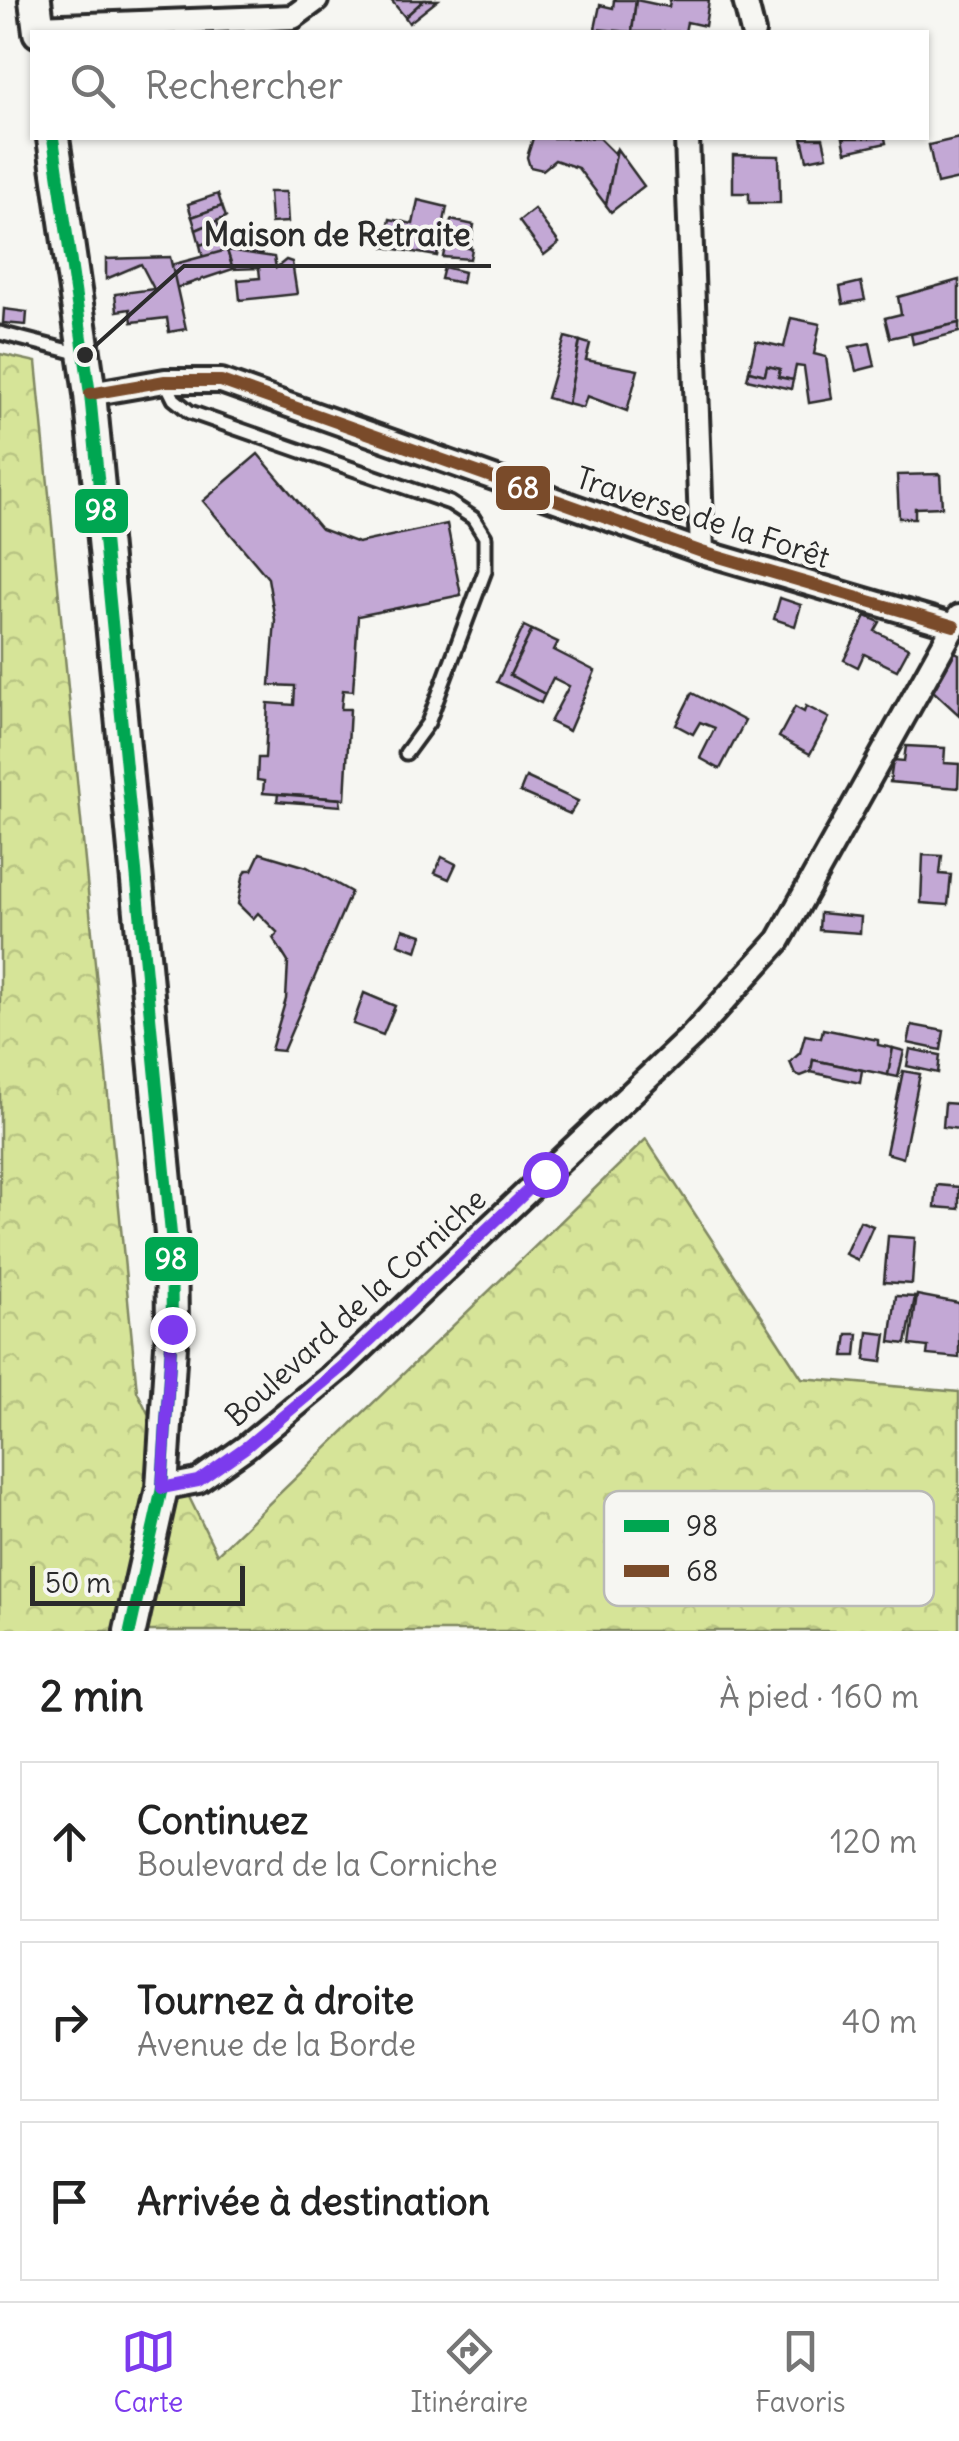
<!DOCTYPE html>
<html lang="fr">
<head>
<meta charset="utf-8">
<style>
	body { margin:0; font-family:Delius,sans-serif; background:#f6f6f6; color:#222 }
	.scale { position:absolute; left:30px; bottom:25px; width:215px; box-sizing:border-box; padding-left:10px; border:5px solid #2b2b2b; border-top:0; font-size:28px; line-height:35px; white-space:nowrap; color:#2b2b2b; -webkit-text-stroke:8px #f6f6f2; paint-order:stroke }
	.stop { position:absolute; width:30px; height:30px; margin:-22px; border:8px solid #7c3aed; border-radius:50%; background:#fff }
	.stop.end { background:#7c3aed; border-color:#fff; box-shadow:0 2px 10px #0008 }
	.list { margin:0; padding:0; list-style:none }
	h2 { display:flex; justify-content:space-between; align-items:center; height:130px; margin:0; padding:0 40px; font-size:42px }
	h2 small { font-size:32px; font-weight:400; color:#767676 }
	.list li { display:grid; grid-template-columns:65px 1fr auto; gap:30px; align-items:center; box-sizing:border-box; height:160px; margin:0 20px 20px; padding:0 20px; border:2px solid #e0e0e0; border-radius:0px }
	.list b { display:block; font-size:38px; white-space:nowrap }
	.list p { margin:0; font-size:32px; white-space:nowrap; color:#767676 }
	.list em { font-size:32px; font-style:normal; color:#767676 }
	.icon { flex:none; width:55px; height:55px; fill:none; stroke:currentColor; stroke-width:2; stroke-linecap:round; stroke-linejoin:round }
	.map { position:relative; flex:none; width:959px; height:1631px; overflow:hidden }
	.search { position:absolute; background:#fff; box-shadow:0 2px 8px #0004; left:30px; right:30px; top:30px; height:110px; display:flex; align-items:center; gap:25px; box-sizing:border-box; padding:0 35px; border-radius:0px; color:#767676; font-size:38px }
	.sheet { height:670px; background:#fff }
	nav { display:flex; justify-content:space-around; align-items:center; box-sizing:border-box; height:140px; border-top:2px solid #e0e0e0; background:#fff; font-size:28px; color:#767676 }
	nav a { display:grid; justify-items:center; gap:5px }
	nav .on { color:#7c3aed }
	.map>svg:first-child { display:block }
	.forest { fill:url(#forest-crowns); stroke:#808862; stroke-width:2.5 }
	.building { fill:#c3a8d5; stroke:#2b2b2b; stroke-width:2.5 }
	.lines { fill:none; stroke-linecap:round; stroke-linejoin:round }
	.service-casing { stroke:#2b2b2b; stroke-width:19 }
	.minor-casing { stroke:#2b2b2b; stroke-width:30 }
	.tertiary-casing { stroke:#2b2b2b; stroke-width:38 }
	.service { stroke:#f6f6f2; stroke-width:11 }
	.minor { stroke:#f6f6f2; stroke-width:22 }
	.tertiary { stroke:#f6f6f2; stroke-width:30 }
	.bus-1-casing { stroke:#f6f6f2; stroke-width:20 }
	.bus-2-casing { stroke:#f6f6f2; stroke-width:20 }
	.bus-1 { stroke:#00a651; stroke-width:12 }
	.bus-2 { stroke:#7a4b2a; stroke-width:12 }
	.route { stroke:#7c3aed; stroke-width:12 }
	.labels { text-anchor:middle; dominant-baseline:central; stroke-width:8; stroke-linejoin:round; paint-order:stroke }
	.street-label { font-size:30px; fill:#2b2b2b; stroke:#f6f6f2 }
	.key { fill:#f6f6f2; stroke:#b9b9b6; stroke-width:2.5 }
	.key-label { font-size:28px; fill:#2b2b2b }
	.leader { fill:none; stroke:#2b2b2b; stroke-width:4 }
	.callout-dot { fill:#2b2b2b; stroke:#f6f6f2; stroke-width:4 }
	.callout-label { font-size:32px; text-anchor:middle; font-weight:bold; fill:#2b2b2b; stroke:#f6f6f2; stroke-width:8; stroke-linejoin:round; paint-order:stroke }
	.line-badge { stroke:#f6f6f2; stroke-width:4 }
	.badge-label { font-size:28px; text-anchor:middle; font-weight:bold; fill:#fff }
</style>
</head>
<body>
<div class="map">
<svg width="959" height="1631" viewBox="0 0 959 1631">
	<defs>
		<pattern id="forest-crowns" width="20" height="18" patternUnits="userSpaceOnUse" patternTransform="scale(2.5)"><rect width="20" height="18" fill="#d6e498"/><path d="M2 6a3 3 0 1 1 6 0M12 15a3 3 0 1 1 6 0" fill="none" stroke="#b8c483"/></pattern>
	</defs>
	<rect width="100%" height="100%" fill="#f6f6f2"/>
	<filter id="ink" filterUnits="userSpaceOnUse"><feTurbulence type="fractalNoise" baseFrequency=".01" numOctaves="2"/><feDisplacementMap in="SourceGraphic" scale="20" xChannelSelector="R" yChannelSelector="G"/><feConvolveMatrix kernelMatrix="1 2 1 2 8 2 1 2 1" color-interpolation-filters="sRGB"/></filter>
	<g filter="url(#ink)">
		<polygon class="forest" points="0,354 36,362 137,1391 217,1554 646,1139 802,1378 959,1392 959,1631 0,1631"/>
		<g class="building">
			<polygon points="391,0 424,0 405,17"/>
			<polygon points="424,0 438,0 409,23 405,17"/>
			<polygon points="614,0 636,0 632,32 595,29 600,5 613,8"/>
			<polygon points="636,0 669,7 670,0 709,0 705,26 687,22 685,32 632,32"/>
			<polygon points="533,138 599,138 614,153 617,149 606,205 578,168 555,160 543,170 530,167 527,157"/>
			<polygon points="802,138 823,138 827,156 807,160"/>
			<polygon points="843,138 885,138 886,143 846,152"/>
			<polygon points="959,138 959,179 937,184 929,145"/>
			<polygon points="617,149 644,186 611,212 606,205"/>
			<polygon points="733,155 779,156 780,203 749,203 749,193 733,193"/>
			<polygon points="269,192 286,192 288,222 271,223"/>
			<polygon points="218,194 222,206 192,217 188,204"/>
			<polygon points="418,200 447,207 437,256 384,247 390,219 413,224"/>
			<polygon points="222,206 226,217 196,230 192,217"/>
			<polygon points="534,209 559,243 544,255 519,221"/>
			<polygon points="451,220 474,225 470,248 446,242"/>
			<polygon points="217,221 222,238 200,245 196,230"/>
			<polygon points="234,235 261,238 262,255 227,250 226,247 237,245"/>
			<polygon points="222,238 227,250 203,258 200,245"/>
			<polygon points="446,242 472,249 470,259 443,257"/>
			<polygon points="227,250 233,269 176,288 171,265"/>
			<polygon points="227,250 274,257 276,268 286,260 292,262 297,294 240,300 238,280 260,278 259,268 233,269"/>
			<polygon points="170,257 186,329 169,332 167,318 132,322 130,309 117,311 115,294 154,289 141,264 106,279 106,259"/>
			<polygon points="444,267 464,272 462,283 441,279"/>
			<polygon points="959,280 959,323 890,338 885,318 901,314 898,297"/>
			<polygon points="861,282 865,300 843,304 840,287"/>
			<polygon points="4,309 27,312 26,325 3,323"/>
			<polygon points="791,318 820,324 814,354 826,357 832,399 809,403 804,367 796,366 793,380 778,377 780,369 767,366 765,375 749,371 756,341 784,347"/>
			<polygon points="959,323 959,332 913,344 911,334"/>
			<polygon points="565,337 580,341 568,404 547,398"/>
			<polygon points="580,341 590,344 586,360 638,370 627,411 587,396 583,408 568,404"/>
			<polygon points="870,343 875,366 856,371 850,347"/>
			<polygon points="767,366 780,369 778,377 793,380 791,389 747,379 749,371 765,375"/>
			<polygon points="258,454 321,529 358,543 447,524 461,595 358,616 353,691 343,690 341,709 350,709 345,799 263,793 264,781 257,780 258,758 265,758 268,703 294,705 295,686 270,685 275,620 268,578 203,501"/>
			<polygon points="940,474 942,507 915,508 915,518 899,518 897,475"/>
			<polygon points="780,598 801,605 795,626 774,619"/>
			<polygon points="866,616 880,622 875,631 909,648 897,670 864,654 858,667 844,660"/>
			<polygon points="524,626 532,630 510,675 545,694 541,703 497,682"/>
			<polygon points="532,630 558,642 554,650 595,671 569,731 550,722 569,686 553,678 545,694 510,675"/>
			<polygon points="955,652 959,654 959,715 933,691"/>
			<polygon points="692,693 745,721 720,769 700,758 715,728 700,722 693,734 676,725"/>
			<polygon points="806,706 829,718 810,754 779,737 795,707 804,712"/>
			<polygon points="906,746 945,748 944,763 959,764 958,788 890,782 893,760 904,761"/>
			<polygon points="526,777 578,801 570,814 520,792"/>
			<polygon points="278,794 340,799 341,806 277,801"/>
			<polygon points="260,853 307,867 351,892 283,1051 271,1050 286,999 288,962 273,938 278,933 258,913 253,919 238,904 243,877 247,870 252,870"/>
			<polygon points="923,855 942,856 940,874 951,875 948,905 921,903"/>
			<polygon points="442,857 456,864 449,879 435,873"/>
			<polygon points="820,913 861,917 860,933 819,930"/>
			<polygon points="403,929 422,935 417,951 398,944"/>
			<polygon points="364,993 395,1006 383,1035 353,1024"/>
			<polygon points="912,1025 944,1031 941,1050 908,1043"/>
			<polygon points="823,1029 878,1040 878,1045 893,1048 888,1075 813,1060 811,1072 801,1076 795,1074 790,1062 800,1053 805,1035 821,1038"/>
			<polygon points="893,1048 904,1051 898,1077 888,1075"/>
			<polygon points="910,1049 940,1055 938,1073 907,1066"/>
			<polygon points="813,1060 862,1070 860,1083 811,1072"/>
			<polygon points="903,1071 920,1074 903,1158 886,1153"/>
			<polygon points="945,1103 959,1104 959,1129 943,1127"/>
			<polygon points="937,1185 959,1187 959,1209 935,1207"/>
			<polygon points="860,1221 873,1226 858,1260 845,1254"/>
			<polygon points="888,1236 915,1238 912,1284 884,1282"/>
			<polygon points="917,1295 959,1303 959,1358 927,1355 928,1347 910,1345"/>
			<polygon points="896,1296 915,1297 906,1344 890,1342"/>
			<polygon points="868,1332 886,1334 882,1362 865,1360"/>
			<polygon points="847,1334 858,1334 856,1356 844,1356"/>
		</g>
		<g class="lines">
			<defs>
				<g id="service">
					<polyline points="0,333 81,354"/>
					<polyline points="165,381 174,399 190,412 450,503 473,518 485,537 485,571 428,723 406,753"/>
				</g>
				<g id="minor">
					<polyline points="745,0 753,32"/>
					<polyline points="38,27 293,17 316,0"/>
					<polyline points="687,138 702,552"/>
					<polyline points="90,394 165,381 221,381 702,552 954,626"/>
					<polyline points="162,1488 198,1481 246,1447 342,1367 693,1035 779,940 959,617"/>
				</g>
				<g id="tertiary">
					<polyline points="35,0 39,32"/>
					<polyline points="53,138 90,394 171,1234 172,1329 162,1488 130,1631"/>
				</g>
			</defs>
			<use href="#service" class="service-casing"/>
			<use href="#minor" class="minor-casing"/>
			<use href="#tertiary" class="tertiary-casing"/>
			<use href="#service" class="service"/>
			<use href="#minor" class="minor"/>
			<use href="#tertiary" class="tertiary"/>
			<defs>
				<polyline id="bus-1" points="53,138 90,394 171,1234 172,1329 162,1488 130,1631"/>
				<polyline id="bus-2" points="90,394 165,381 221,381 702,552 954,626"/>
			</defs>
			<use href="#bus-1" class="bus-1-casing"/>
			<use href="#bus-2" class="bus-2-casing"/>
			<use href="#bus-1" class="bus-1"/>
			<use href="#bus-2" class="bus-2"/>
		</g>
	</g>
	<g class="lines" filter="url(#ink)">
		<polyline class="route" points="172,1329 162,1488 198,1481 246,1447 342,1367 545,1174"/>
	</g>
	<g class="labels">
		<g class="street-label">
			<text transform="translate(703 517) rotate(18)">Traverse de la Forêt</text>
			<text transform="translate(355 1307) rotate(-42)">Boulevard de la Corniche</text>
		</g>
	</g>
	<rect x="604" y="1491" width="330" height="115" rx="15" class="key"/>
	<rect x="624" y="1520" width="45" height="12" fill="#00a651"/>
	<rect x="624" y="1565" width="45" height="12" fill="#7a4b2a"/>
	<g class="key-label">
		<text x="686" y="1536">98</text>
		<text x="686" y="1581">68</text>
	</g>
	<path class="leader" d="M85 355L184 266H491"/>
	<circle class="callout-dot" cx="85" cy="355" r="10"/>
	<g class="callout-label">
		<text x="337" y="246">Maison de Retraite</text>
	</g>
	<g class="line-badge">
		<rect x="494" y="464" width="58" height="48" rx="10" fill="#7a4b2a"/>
		<rect x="73" y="487" width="57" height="48" rx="10" fill="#00a651"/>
		<rect x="143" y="1235" width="57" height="48" rx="10" fill="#00a651"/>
	</g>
	<g class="badge-label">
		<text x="523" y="498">68</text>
		<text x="101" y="520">98</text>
		<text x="171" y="1269">98</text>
	</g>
</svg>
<div class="scale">50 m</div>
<div class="stop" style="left:545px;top:1174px"></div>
<div class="stop end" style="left:172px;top:1329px"></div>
<div class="search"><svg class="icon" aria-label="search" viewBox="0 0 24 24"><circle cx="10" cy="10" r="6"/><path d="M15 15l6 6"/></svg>Rechercher</div>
</div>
<section class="sheet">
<h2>2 min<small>À pied · 160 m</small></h2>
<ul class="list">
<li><svg class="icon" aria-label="ahead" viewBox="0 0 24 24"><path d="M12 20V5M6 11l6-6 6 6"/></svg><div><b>Continuez</b><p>Boulevard de la Corniche</p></div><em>120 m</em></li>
<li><svg class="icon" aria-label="right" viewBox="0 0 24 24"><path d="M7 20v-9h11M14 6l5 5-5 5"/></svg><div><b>Tournez à droite</b><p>Avenue de la Borde</p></div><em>40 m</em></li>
<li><svg class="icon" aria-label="arrive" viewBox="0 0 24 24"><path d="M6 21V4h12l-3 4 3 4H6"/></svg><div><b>Arrivée à destination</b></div></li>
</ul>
</section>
<nav>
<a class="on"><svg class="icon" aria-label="map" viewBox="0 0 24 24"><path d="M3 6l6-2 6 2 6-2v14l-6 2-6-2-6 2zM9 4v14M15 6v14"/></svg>Carte</a>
<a><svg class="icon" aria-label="directions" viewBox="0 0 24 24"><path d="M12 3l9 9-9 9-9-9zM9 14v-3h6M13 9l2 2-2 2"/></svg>Itinéraire</a>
<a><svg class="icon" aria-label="saved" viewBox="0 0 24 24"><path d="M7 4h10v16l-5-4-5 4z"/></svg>Favoris</a>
</nav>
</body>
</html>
